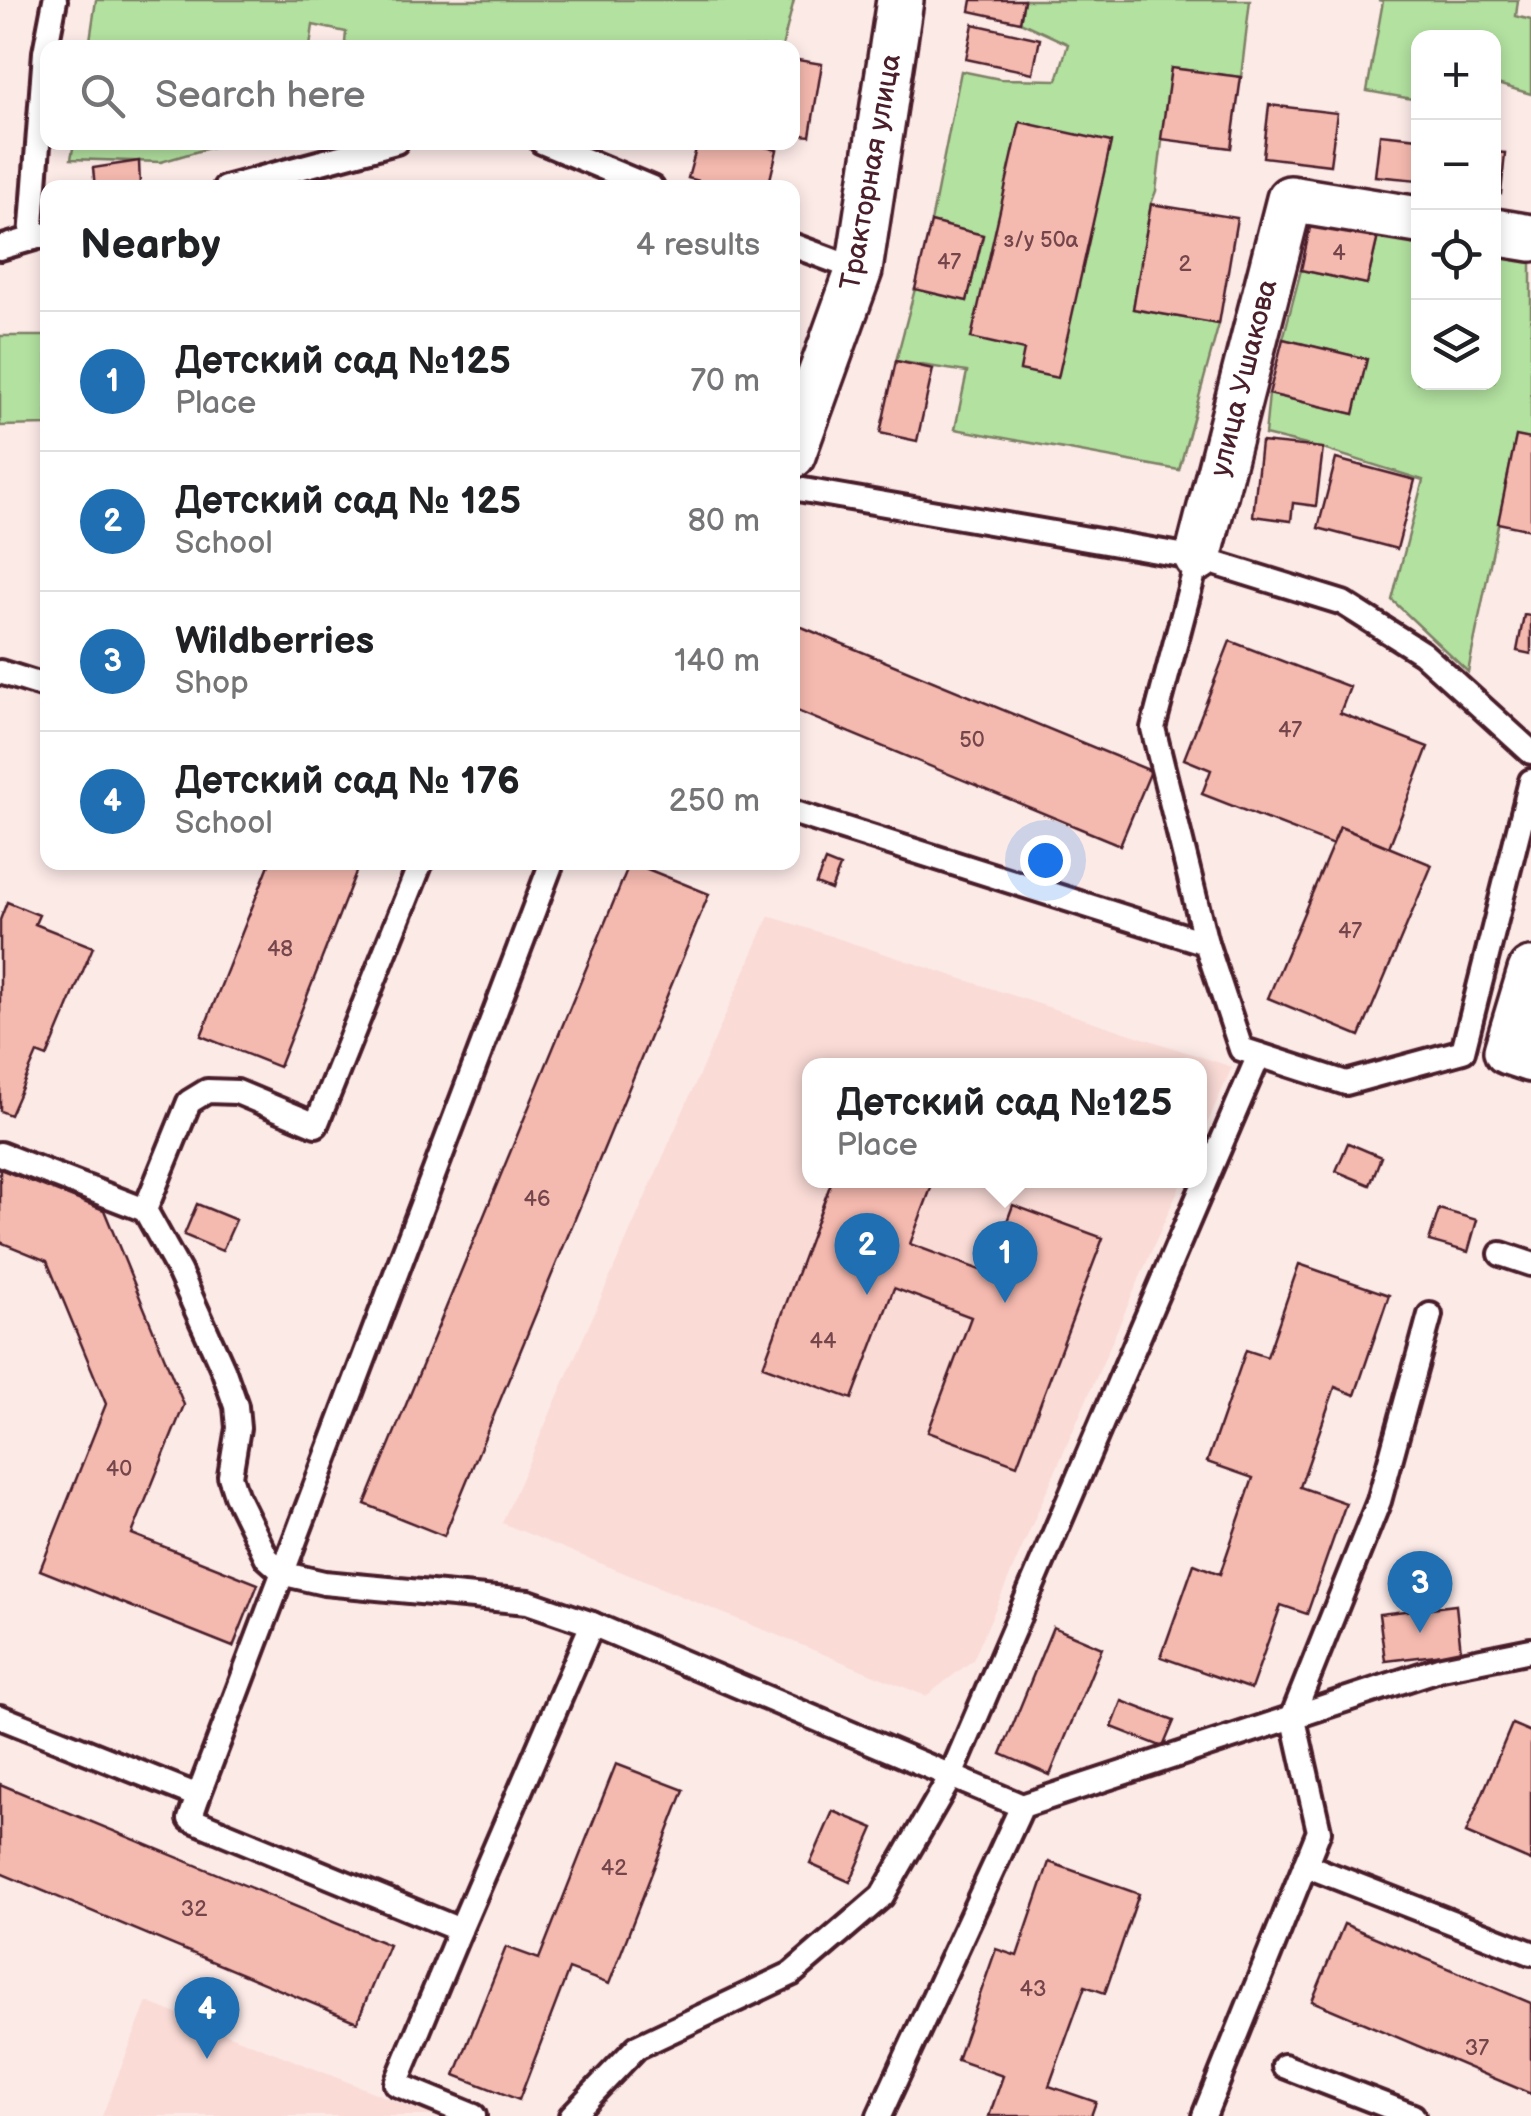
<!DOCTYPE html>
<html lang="en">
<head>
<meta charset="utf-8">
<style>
	body { margin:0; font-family:"Balsamiq Sans",sans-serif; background:#f6f6f6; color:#202124 }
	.controls { position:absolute; right:30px; top:30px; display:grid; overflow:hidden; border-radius:20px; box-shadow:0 5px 15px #0003 }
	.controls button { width:90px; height:90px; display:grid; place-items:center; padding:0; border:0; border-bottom:2px solid #e0e0e0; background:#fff; color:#202124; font:50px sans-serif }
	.you { position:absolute; left:1045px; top:860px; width:35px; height:35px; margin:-25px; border:8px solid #fff; border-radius:50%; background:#1a73e8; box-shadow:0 0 0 15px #1a73e833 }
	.badge { display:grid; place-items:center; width:65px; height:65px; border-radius:50%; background:#1f6fb2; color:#fff; font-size:32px; font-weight:700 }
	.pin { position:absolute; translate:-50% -82px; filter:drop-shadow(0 2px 5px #0008) }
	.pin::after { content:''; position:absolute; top:52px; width:35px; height:30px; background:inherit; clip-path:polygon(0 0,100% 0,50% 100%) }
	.popup { position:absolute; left:802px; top:1058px; width:405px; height:130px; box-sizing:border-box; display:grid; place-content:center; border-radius:20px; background:#fff; filter:drop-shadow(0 2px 8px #0005); font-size:32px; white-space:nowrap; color:#757577 }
	.popup b { font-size:38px; color:#202124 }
	.popup::after { content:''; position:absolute; left:50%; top:100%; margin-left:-20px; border:20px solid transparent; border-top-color:#fff }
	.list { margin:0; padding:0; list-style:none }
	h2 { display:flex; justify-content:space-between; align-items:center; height:130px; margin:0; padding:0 40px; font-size:42px }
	h2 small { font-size:32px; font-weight:400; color:#757577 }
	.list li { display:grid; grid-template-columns:65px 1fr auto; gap:30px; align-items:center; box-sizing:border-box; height:140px; padding:0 40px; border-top:2px solid #e0e0e0 }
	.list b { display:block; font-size:38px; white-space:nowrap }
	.list p { margin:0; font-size:32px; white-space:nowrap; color:#757577 }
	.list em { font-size:32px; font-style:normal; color:#757577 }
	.icon { flex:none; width:55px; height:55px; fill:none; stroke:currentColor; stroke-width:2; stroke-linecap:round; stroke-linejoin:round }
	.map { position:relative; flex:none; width:1531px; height:2116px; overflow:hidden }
	.search { position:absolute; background:#fff; box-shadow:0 5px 15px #0003; left:40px; top:40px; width:760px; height:110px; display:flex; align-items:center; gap:25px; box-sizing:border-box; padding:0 35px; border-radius:20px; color:#757577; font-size:38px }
	.panel { position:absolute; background:#fff; box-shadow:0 5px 15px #0003; left:40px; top:180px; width:760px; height:690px; border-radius:20px }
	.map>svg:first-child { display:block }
	.built { fill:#fadbd6 }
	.green { fill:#b2e1a0; stroke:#7e8066; stroke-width:2.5 }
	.building { fill:#f4b9af; stroke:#4a1f2b; stroke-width:2.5 }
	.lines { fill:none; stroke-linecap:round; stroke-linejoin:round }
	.service-casing { stroke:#4a1f2b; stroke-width:30 }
	.minor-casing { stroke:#4a1f2b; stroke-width:52 }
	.service { stroke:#fff; stroke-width:22 }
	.minor { stroke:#fff; stroke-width:45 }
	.labels { text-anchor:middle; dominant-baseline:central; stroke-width:10; stroke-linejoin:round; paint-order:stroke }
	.number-label { font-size:22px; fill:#74464c }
	.street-label { font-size:28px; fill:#4a1f2b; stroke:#fff }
</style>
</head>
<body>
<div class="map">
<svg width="1531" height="2116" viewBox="0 0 1531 2116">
	<rect width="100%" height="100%" fill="#fceae7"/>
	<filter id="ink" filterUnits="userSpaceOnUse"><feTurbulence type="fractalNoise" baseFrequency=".01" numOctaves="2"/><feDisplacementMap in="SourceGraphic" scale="20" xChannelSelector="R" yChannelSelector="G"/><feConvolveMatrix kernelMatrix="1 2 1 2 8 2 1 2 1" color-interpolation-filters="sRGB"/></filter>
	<g filter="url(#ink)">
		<g class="built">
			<polygon points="769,916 1232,1067 1200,1140 1200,1066 810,1066 810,1180 1182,1181 973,1660 926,1696 502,1523"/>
			<polygon points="147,2002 433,2116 102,2116"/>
		</g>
		<g class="green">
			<polygon points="96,0 794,0 782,47 357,47 345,43 346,32 313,25 310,47 89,47"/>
			<polygon points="1024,0 1250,0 1241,77 1171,68 1156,191 1151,204 1133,309 1219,324 1179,470 955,429 967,372 896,361 915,289 967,301 983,236 931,222 961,71 1000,79 1057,80 1068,44 1020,22"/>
			<polygon points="1378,0 1518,0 1516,16 1531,20 1531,94 1494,83 1494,38 1418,38 1418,100 1367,91 1383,1"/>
			<polygon points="74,143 74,142 226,143 161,162 71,159"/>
			<polygon points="1378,236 1418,242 1418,382 1494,382 1494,253 1531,259 1531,439 1516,437 1468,672 1392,600 1423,480 1323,449 1265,435 1269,394 1354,414 1366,359 1283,339 1301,270 1367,284"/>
			<polygon points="0,336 47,336 47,425 0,426"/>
		</g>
		<g class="building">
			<polygon points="972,0 1024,0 1020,22 970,11"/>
			<polygon points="973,24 1040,39 1033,73 966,59"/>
			<polygon points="792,59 822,64 810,136 792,134"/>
			<polygon points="1171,68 1241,77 1231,148 1161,139"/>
			<polygon points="1269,105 1337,113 1330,165 1263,157"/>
			<polygon points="1020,122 1111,142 1058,378 1020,370 1024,350 971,338"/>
			<polygon points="1380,134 1418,138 1418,180 1375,176"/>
			<polygon points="698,142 747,142 777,150 768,188 726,188 688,178"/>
			<polygon points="1494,152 1505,153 1501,194 1494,193"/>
			<polygon points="139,161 140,186 95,188 93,168"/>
			<polygon points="1151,204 1237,218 1219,324 1133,309"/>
			<polygon points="931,222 983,235 967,301 915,289"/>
			<polygon points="1311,223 1378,236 1367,284 1301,270"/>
			<polygon points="1283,339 1367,359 1354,414 1269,394"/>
			<polygon points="896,361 933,369 917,441 880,433"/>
			<polygon points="1516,436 1531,439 1531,530 1498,523"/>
			<polygon points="1261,442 1323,448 1316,506 1293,503 1291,521 1253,516"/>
			<polygon points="1336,459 1415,480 1397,549 1318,528"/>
			<polygon points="1524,615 1531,616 1531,654 1517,651"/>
			<polygon points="792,623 1151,771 1120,845 792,709"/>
			<polygon points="1230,641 1350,687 1340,713 1428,747 1389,847 1340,827 1333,845 1202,794 1211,770 1184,759"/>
			<polygon points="1340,827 1432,865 1360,1036 1268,998"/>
			<polygon points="825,861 840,867 831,890 816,884"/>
			<polygon points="270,862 360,862 279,1067 201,1036"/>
			<polygon points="630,862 709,894 444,1536 365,1504"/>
			<polygon points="7,902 39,915 35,924 93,947 47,1057 37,1053 10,1115 0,1111 0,920"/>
			<polygon points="1348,1143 1381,1157 1370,1185 1336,1171"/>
			<polygon points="0,1169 104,1210 184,1405 132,1534 258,1584 233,1647 40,1570 106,1404 47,1261 0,1242"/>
			<polygon points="832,1180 934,1180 910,1244 988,1273 1013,1205 1103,1238 1017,1465 928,1432 971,1317 894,1288 852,1399 763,1366"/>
			<polygon points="197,1204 236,1220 222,1251 184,1235"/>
			<polygon points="1439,1209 1477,1220 1468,1252 1429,1241"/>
			<polygon points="1299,1264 1389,1295 1355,1395 1335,1387 1300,1487 1346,1503 1307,1614 1281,1605 1251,1689 1161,1657 1194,1564 1220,1574 1253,1478 1207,1462 1246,1350 1267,1357"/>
			<polygon points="1456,1605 1461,1652 1385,1661 1379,1614"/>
			<polygon points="1053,1627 1102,1648 1050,1775 1001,1754"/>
			<polygon points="1122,1701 1174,1721 1163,1747 1112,1727"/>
			<polygon points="1512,1724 1531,1732 1531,1861 1466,1833"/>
			<polygon points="616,1764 684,1790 609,1984 569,1969 519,2100 455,2075 506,1947 539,1959"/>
			<polygon points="0,1784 389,1945 357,2022 0,1873"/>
			<polygon points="833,1811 874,1828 850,1882 810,1864"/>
			<polygon points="1049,1862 1139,1894 1105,1993 1085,1986 1049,2086 1096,2102 1091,2116 989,2116 1003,2076 957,2060 996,1949 1017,1956"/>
			<polygon points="1344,1924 1531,2003 1531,2094 1312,2001"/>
		</g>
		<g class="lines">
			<defs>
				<g id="service">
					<polyline points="542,142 652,188"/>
					<polyline points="225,188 396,142"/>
					<polyline points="31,238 45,52 55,0"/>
					<polyline points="792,245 859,270"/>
					<polyline points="0,248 48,234"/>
					<polyline points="792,488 1198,558 1343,603 1422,653 1531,752"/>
					<polyline points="0,672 48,687"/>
					<polyline points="792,812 1206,943 1153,728 1198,558"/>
					<polyline points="421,862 316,1125 237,1092 207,1091 189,1102 145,1210 179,1271 223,1369 236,1406 238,1428 230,1476 236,1495 267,1558 285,1574 324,1583 528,1602 592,1624"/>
					<polyline points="1206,943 1241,1049 1346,1083 1463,1051 1531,781"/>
					<polyline points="0,1154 145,1210"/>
					<polyline points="1501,1254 1531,1264"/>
					<polyline points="0,1717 198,1796 190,1819 460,1930 592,1624 1022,1806"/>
					<polyline points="198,1796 552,862"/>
					<polyline points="1305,1865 1531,1953"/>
					<polyline points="460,1930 396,2084 474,2116"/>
					<polyline points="1284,2066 1413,2116"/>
					<polyline points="571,2116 637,2047 791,1974 882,1896 950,1778 1259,1055"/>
					<polyline points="879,2116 1022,1806 1442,1668 1531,1650"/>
					<polyline points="1204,2116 1319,1831 1293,1715 1379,1501 1430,1315"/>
				</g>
				<g id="minor">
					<polyline points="1494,232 1531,238"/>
					<polyline points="792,455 859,270 900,0"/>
					<polyline points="1198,558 1290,199 1418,220"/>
					<polyline points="1531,971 1507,1051 1531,1059"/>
				</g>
			</defs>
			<use href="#service" class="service-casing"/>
			<use href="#minor" class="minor-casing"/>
			<use href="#service" class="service"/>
			<use href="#minor" class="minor"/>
		</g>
	</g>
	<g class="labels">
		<g class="number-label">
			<text x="1041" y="240">з/у 50а</text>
			<text x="1339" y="253">4</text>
			<text x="949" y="262">47</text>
			<text x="1185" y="264">2</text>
			<text x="1290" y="730">47</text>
			<text x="972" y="740">50</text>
			<text x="1350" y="931">47</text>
			<text x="280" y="949">48</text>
			<text x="537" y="1199">46</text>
			<text x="823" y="1341">44</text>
			<text x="119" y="1469">40</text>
			<text x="614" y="1868">42</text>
			<text x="194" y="1909">32</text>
			<text x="1033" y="1989">43</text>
			<text x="1477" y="2048">37</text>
		</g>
		<g class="street-label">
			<text transform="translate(871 172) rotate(-80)">Тракторная улица</text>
			<text transform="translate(1244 378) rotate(-76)">улица Ушакова</text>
		</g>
	</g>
</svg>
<div class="controls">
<button>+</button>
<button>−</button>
<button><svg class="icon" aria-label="locate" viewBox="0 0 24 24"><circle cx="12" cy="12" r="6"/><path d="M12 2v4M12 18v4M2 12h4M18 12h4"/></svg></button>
<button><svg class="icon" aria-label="layers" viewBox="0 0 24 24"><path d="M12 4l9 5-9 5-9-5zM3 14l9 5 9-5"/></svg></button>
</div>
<div class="you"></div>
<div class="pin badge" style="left:1005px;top:1303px">1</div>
<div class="popup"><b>Детский сад №125</b>Place</div>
<div class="pin badge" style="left:867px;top:1295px">2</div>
<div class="pin badge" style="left:1420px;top:1633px">3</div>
<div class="pin badge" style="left:207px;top:2059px">4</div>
<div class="search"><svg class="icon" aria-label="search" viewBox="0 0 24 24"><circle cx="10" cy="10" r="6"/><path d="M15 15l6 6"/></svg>Search here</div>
<section class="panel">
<h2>Nearby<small>4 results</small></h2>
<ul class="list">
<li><span class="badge">1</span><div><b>Детский сад №125</b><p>Place</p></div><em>70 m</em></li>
<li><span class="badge">2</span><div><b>Детский сад № 125</b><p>School</p></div><em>80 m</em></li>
<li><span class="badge">3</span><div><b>Wildberries</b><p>Shop</p></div><em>140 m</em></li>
<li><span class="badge">4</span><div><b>Детский сад № 176</b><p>School</p></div><em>250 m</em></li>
</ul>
</section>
</div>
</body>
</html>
